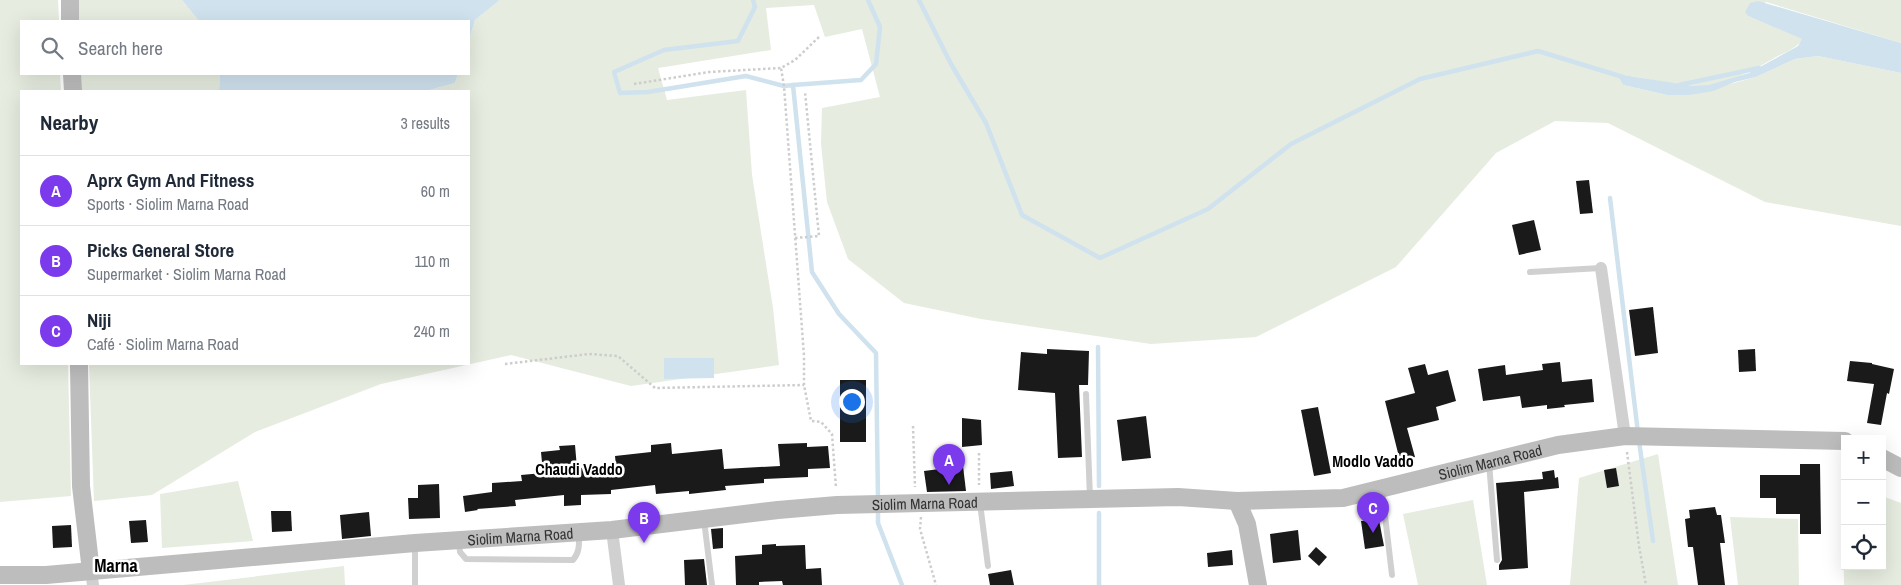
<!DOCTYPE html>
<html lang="en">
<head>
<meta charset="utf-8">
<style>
	body { margin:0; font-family:"Archivo Narrow",sans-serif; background:#f6f6f7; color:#1f2937 }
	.controls { position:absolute; right:15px; bottom:15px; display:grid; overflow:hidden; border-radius:0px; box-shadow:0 5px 20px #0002 }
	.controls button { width:45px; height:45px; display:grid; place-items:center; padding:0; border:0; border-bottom:1px solid #e0e1e3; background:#fff; color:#1f2937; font:25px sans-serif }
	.you { position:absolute; left:851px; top:401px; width:18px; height:18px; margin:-12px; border:4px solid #fff; border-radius:50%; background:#1a73e8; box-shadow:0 0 0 8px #1a73e833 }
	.badge { display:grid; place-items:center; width:32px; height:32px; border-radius:50%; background:#7c3aed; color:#fff; font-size:16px; font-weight:700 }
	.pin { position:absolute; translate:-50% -41px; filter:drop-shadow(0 1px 2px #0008) }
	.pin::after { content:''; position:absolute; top:26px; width:18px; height:15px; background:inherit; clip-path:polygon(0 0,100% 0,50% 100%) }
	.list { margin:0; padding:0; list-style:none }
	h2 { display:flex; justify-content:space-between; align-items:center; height:65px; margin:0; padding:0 20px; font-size:21px }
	h2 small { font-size:16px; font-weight:400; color:#747a83 }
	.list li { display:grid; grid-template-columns:32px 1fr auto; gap:15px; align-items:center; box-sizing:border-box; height:70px; padding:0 20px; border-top:1px solid #e0e1e3 }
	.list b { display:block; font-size:19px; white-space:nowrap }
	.list p { margin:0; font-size:16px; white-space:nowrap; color:#747a83 }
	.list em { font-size:16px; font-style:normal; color:#747a83 }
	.icon { flex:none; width:28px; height:28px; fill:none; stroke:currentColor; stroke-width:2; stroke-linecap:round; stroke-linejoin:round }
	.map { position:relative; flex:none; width:1901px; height:585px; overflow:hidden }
	.search { position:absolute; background:#fff; box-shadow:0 5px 20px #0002; left:20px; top:20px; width:450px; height:55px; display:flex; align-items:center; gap:12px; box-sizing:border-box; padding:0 18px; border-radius:0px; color:#747a83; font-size:19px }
	.panel { position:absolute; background:#fff; box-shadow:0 5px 20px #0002; left:20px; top:90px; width:450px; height:275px; border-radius:0px }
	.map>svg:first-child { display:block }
	.green { fill:#e6ecdf }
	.water { fill:#cfe2ee }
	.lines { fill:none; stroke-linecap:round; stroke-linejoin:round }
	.stream { stroke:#cfe2ee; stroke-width:4.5 }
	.building { fill:#1a1a1a }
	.path { stroke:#cdcdcd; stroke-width:2.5; stroke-dasharray:2.5 2.5; stroke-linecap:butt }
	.lane { stroke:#d0d0d0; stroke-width:6 }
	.street { stroke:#d0d0d0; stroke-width:12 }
	.secondary { stroke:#bdbdbd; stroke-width:18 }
	.labels { text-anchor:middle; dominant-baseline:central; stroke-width:5; stroke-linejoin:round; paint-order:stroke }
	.street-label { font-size:15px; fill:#333; stroke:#fff }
	.neighbourhood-label { font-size:16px; font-weight:bold; fill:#000; stroke:#fff }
	.quarter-label { font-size:18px; font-weight:bold; fill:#000; stroke:#fff }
</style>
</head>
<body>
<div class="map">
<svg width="1901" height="585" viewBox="0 0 1901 585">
	<rect width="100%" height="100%" fill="#fff"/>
	<g class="green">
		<polygon points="0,0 58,0 59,21 21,21 21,74 60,74 61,91 21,91 21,364 68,364 71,496 0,502"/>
		<polygon points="79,0 182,0 199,21 79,21"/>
		<path d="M500,0H1901V43L1766,2L1748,16L1803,39C1795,50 1782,53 1771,60C1748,73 1721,87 1695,86C1669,85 1643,76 1618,75L1623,85L1667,95H1690L1756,77L1795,59L1818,56L1901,73V226L1765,202L1608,123L1555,121L1496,153L1396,267L1256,337L1151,344L981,319L904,303L848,259L827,202L821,144L822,108L880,97L862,29L825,37L814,5L766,8L771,50L658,68L667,100L746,90L752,175L773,308L779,365L631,386L511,355L381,384L255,432L152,495L94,501L89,364H469V91H426L455,83L458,74H469V40L475,20Z"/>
		<polygon points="81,74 220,74 219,91 81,91"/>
		<polygon points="1658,454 1678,585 1570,585 1579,478"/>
		<polygon points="238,481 253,541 162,548 160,494"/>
		<polygon points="1882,496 1901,503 1901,585 1844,585 1843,515 1845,514 1845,566 1882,566"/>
		<polygon points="1473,500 1487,585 1418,585 1403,514"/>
		<polygon points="1730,517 1798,519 1799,585 1738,585"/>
		<polygon points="344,566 345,585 183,585"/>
	</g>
	<g class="water">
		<polygon points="182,0 500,0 475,20 469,40 469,21 199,21"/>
		<polygon points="1758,1 1901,43 1901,73 1818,56 1795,59 1756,77 1735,82 1713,91 1690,95 1667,95 1623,85 1617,74 1693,86 1709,85 1749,73 1798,46 1802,39 1748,16 1745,12 1750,3"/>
		<polygon points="220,74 458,74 455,83 426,91 219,91"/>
		<polygon points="664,358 714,358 714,378 664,379"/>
	</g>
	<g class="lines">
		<g class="stream">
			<polyline points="753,0 755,7 738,41 664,50 614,72 620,93 648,92 746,76 784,86 793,85 812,272 839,314 876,353 878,500"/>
			<polyline points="919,0 951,64 986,123 1022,215 1100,258 1208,209 1291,144 1420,79 1538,51 1623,77"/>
			<polyline points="793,85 861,80 876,64 880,27 868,0"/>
			<polyline points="1679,85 1759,68"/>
			<polyline points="1610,198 1638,433"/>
			<polyline points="1098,347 1099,486"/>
			<polyline points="1639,441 1653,541"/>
			<polyline points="878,508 878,523 902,585"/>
			<polyline points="1099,513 1099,585"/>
		</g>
	</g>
	<g class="building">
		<polygon points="1589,180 1593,213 1580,214 1576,181"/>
		<polygon points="1534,220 1541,250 1519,255 1512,225"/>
		<polygon points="1653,307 1658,353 1635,356 1629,310"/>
		<polygon points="1047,349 1089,351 1088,385 1079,385 1082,457 1058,458 1055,393 1018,390 1021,352 1047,354"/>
		<polygon points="1755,349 1756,371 1739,372 1738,350"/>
		<polygon points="1850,361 1872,363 1872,364 1894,369 1889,394 1887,393 1881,425 1867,423 1874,384 1847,381"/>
		<polygon points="1560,362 1562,382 1592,379 1594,402 1564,405 1565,407 1547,409 1547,405 1522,408 1520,396 1483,401 1478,369 1505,365 1506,375 1543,370 1542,364"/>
		<polygon points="1425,364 1428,375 1448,370 1456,401 1436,407 1439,420 1407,428 1415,457 1400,461 1385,401 1415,393 1408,368"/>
		<rect x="840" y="380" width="26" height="62"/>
		<polygon points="1318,407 1331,473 1314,476 1301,410"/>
		<polygon points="1146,416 1151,458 1122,461 1117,420"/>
		<polygon points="962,418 981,420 982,445 962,447"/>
		<polygon points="671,443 672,454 722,449 724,469 780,466 778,444 807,443 807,447 828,446 830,468 808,469 808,477 764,479 764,483 725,486 726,490 689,494 689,491 656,494 655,485 611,490 611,494 581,495 581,505 564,506 564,495 515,500 516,506 477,509 478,510 465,512 463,496 492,492 492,483 522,481 521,475 543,473 541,452 560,450 559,446 575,445 577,468 579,468 616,466 615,456 651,452 651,445"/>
		<polygon points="1800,464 1820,464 1821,534 1800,534 1800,514 1776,514 1776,498 1760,498 1760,475 1800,475"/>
		<polygon points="963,466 966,491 927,492 924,471"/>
		<polygon points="1616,468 1619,486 1607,488 1604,470"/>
		<polygon points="1554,470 1555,478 1558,477 1559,488 1524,492 1528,568 1499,570 1499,565 1502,560 1496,483 1543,479 1542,472"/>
		<polygon points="1012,471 1014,486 991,489 990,473"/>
		<polygon points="439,484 440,518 409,519 408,498 418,498 418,485"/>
		<polygon points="1715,507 1717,515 1721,515 1725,543 1720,543 1725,585 1698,585 1693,547 1688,547 1685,519 1690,518 1689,510"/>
		<polygon points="271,511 291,511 292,531 272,532"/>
		<polygon points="369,512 371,536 342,539 340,515"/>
		<polygon points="146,520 148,542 131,543 129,521"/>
		<polygon points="1379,520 1384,546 1365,549 1361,521"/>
		<polygon points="71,525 72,547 53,548 52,526"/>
		<polygon points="723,528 723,548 713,549 711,529"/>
		<polygon points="1298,530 1301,560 1273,563 1270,534"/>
		<polygon points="776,544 776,546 805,545 806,569 821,568 822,585 783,585 782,581 759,582 759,585 736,585 735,556 762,554 762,545"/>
		<polygon points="1316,547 1327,557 1319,566 1308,556"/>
		<polygon points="1232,550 1233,565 1208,567 1207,553"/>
		<polygon points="704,559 707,585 685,585 684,560"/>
		<polygon points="1011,570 1014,585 990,585 988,574"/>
	</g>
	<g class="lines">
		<g class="path">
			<polyline points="819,37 795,60 781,68 784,86 804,356 804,385 811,421 821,422 832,434 836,488"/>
			<polyline points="634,84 709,72 781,68"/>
			<polyline points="795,238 819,236 805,92"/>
			<polyline points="505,364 589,354 618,356 655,388 804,385"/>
			<polyline points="913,426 915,487"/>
			<polyline points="1627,452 1639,546 1646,585"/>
			<polyline points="979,453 979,485"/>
			<polyline points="921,517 920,529 936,585"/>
		</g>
		<g class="lane">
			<polyline points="1530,272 1601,268"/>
			<polyline points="1086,394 1090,498"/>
			<polyline points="1489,463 1497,560"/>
			<polyline points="1382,490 1392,575"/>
			<polyline points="980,503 988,566"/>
			<polyline points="704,520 712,585"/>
			<path d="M459,542L460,552L466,559L573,560C580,552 579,544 579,534"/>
			<polyline points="415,585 415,545"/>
		</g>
		<g class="street">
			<polyline points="1601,268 1625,436"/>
			<polyline points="612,530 619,585"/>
			<polyline points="91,571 93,585"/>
		</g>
		<g class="secondary">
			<polyline points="70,0 70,21"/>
			<polyline points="72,74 73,91"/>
			<polyline points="79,364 81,486 91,571"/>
			<polyline points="1882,458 1901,468"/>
			<polyline points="1237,501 1247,524 1258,585"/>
			<path id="s1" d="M0,575H46L415,543L612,530L778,510L837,505L1178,497L1237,501L1343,498L1558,445L1625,436L1845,441"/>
		</g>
	</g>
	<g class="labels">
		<g class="street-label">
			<text stroke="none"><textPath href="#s1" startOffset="1498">Siolim Marna Road</textPath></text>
			<text stroke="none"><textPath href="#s1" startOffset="928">Siolim Marna Road</textPath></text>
			<text stroke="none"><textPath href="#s1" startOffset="522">Siolim Marna Road</textPath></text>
		</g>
		<g class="neighbourhood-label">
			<text x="1373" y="461">Modlo Vaddo</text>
			<text x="579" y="469">Chaudi Vaddo</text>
		</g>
		<g class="quarter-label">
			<text x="116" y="565">Marna</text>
		</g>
	</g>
</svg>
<div class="controls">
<button>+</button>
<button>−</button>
<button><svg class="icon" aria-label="locate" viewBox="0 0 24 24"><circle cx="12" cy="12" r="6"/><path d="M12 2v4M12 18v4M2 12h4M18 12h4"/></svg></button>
</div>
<div class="you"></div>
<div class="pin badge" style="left:949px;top:485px">A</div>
<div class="pin badge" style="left:644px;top:543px">B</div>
<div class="pin badge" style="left:1373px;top:533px">C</div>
<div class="search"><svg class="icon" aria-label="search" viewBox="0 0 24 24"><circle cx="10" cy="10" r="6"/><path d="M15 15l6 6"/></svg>Search here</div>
<section class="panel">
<h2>Nearby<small>3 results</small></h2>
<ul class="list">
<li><span class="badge">A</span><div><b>Aprx Gym And Fitness</b><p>Sports · Siolim Marna Road</p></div><em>60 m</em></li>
<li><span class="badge">B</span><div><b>Picks General Store</b><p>Supermarket · Siolim Marna Road</p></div><em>110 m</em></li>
<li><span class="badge">C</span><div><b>Niji</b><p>Café · Siolim Marna Road</p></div><em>240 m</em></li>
</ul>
</section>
</div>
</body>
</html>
